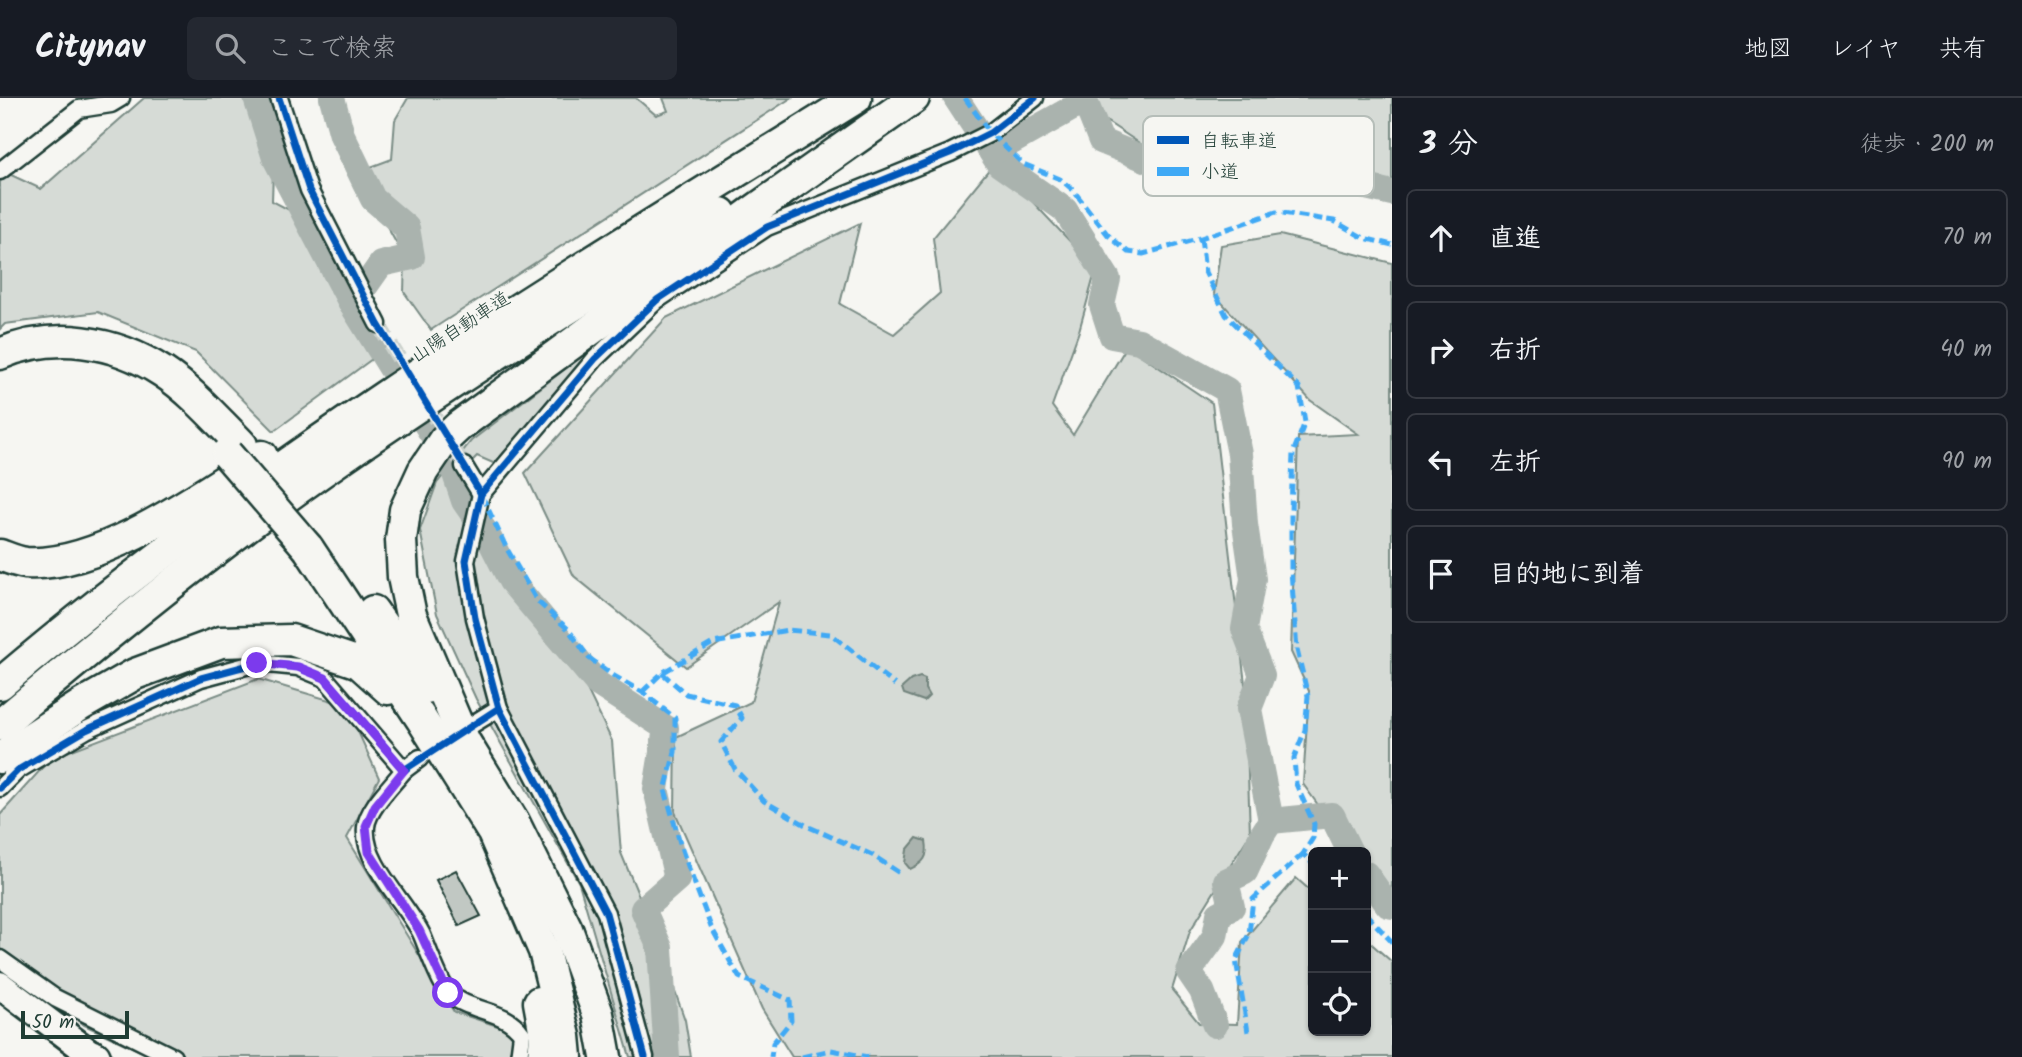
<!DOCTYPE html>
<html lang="ja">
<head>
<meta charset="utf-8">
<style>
	body { margin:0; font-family:Kalam,"Klee One",sans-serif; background:#242831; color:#f1f3f6 }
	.controls { position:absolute; right:21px; bottom:21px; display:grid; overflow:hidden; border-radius:10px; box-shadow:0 2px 5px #0004 }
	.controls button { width:63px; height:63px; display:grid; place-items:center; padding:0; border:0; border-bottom:2px solid #363941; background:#171b24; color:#f1f3f6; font:35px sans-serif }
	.scale { position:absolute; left:21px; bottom:18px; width:108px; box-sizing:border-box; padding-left:7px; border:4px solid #1f3d34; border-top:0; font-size:19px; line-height:24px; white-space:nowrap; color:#1f3d34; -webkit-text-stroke:5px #f6f6f2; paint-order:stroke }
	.stop { position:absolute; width:21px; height:21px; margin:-16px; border:5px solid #7c3aed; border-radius:50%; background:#fff }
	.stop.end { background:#7c3aed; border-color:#fff; box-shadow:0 2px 7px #0008 }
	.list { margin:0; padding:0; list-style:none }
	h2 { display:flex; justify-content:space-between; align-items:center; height:91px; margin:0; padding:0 28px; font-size:30px }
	h2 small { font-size:23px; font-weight:400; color:#9ea1a6 }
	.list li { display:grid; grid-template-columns:46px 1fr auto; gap:21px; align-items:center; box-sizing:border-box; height:98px; margin:0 14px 14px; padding:0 14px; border:2px solid #363941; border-radius:10px }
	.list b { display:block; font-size:26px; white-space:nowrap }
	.list em { font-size:23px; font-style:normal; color:#9ea1a6 }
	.icon { flex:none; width:38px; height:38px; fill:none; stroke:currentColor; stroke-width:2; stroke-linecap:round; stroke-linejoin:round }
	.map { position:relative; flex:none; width:1392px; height:959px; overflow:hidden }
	header { display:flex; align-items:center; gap:42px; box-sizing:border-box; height:98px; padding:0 35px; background:#171b24; border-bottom:2px solid #363941 }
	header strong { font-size:33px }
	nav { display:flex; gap:38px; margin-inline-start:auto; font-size:24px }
	.search { width:490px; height:63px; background:#242831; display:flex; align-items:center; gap:18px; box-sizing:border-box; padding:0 24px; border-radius:10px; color:#9ea1a6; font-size:26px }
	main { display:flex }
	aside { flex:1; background:#171b24 }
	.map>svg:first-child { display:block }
	.green { fill:#d6dbd6; stroke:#7a8c85; stroke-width:2 }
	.water { fill:#aab3ae; stroke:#72847d; stroke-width:2 }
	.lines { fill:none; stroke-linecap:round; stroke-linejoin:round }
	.river { stroke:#aab3ae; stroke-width:26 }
	.building { fill:#c1c8c3; stroke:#1f3d34; stroke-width:2 }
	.minor-tunnel { stroke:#cbd1cc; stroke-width:16; stroke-dasharray:16 8; stroke-linecap:butt }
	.minor-casing { stroke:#1f3d34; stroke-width:21 }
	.primary-casing { stroke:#1f3d34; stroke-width:32 }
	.motorway-casing { stroke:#1f3d34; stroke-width:35 }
	.minor { stroke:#f6f6f2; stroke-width:16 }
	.primary { stroke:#f6f6f2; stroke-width:26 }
	.motorway { stroke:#f6f6f2; stroke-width:30 }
	.motorway-bridge-casing { stroke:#1f3d34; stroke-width:35; stroke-linecap:butt }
	.motorway-bridge { stroke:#f6f6f2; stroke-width:30 }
	.quiet { stroke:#3fa9f5; stroke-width:5; stroke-dasharray:10 5; stroke-linecap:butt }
	.cycleway-casing { stroke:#f6f6f2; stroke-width:11 }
	.cycleway { stroke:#0057b8; stroke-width:7 }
	.route { stroke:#7c3aed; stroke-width:9 }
	.labels { text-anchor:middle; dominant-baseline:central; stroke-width:6; stroke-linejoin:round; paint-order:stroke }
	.street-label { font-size:19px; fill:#1f3d34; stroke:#f6f6f2 }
	.key { fill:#f6f6f2; stroke:#b6beb9; stroke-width:2 }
	.key-label { font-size:19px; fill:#1f3d34 }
</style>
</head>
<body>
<header>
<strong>Citynav</strong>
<div class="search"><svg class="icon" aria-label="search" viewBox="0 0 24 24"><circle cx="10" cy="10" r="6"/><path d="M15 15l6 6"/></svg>ここで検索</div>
<nav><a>地図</a><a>レイヤ</a><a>共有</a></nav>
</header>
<main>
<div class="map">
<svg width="1392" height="959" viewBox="0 0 1392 959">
	<rect width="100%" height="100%" fill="#f6f6f2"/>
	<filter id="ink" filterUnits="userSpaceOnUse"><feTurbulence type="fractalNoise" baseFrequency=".0143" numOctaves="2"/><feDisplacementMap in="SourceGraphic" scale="14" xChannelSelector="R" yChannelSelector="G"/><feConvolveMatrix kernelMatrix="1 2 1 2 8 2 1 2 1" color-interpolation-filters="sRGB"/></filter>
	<g filter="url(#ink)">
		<g class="green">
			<polygon points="144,0 248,0 273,73 272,103 297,116 372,261 274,333 196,254 98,214 5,226 0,231 0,84 7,75 41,91"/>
			<polygon points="408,0 636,0 656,17 668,13 663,0 791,0 431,232 404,194 405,161 357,74 392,61 395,22"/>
			<polygon points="1071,0 1392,0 1392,92 1281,72 1200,85"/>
			<polygon points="995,64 1096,171 1079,233 1052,308 1073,337 1127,248 1212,305 1245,586 1250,736 1190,833 1172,892 1199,925 1237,926 1242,844 1296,780 1313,795 1313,933 1366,933 1366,841 1392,864 1392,959 792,959 762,911 675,714 676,639 751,604 779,504 686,569 574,478 525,375 666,220 860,125 840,206 894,236 940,195 933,140"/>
			<polygon points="1280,137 1392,165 1392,796 1366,772 1366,754 1352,754 1303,686 1309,593 1291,554 1298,339 1358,336 1310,302 1214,196 1221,147"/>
			<polygon points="607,239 500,368 477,358 449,387 478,445 499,439 562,539 612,643 621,755 655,837 685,922 691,959 630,959 579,785 476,601 437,516 420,432 437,385 471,343"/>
			<polygon points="258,581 346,607 379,680 347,740 454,914 513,933 515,959 153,959 84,927 0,852 0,717 51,660"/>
		</g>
		<g class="water">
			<polygon points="920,579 925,581 925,591 929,598 924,603 904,596 902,590 911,582"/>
			<path d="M917,740L926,743C929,759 924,765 910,771L905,765L907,752Z"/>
		</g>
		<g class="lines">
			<g class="river">
				<polyline points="256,0 275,60 352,207 453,370 464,403 487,436 511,483 598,586 666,630 656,691 677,781 643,811 660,850 667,959"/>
				<polyline points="332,0 342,37 373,101 407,130 412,159 381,166 352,207"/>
				<polyline points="956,0 999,66 1065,112 1108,181 1102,207 1112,238 1139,243 1227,292 1240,356 1245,426 1253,481 1244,531 1262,577 1249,611 1271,723 1332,717 1350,754"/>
				<polyline points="992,55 1085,3 1101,43 1192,80 1255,63 1392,95"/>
				<polyline points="1366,776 1388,807 1392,808"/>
				<polyline points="1215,927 1202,893 1189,874 1215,838 1219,816 1232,809 1226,783 1245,774 1262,737 1271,723"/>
			</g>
		</g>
		<polygon class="building" points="456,772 481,818 459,828 436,782"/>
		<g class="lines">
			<polyline class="minor-tunnel" points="378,226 464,368"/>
			<defs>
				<g id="minor">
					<polyline points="279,0 309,92 378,226"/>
					<polyline points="0,73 79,11 111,6 121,0"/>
					<polyline points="464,368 481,396 595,261 657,202 767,129 950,55 990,35 1035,0"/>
					<polyline points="481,396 466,463 475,520 499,610 606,815 645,959"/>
					<polyline points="473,626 499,610"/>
					<path d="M404,672C393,686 367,711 366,729C362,765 407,805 422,837C427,849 441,888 449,895C469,915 505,910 522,936L519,959"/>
					<polyline points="0,690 18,672 86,632 201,580 257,565 298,569 325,580 404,672 420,660"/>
					<polyline points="0,861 55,900 173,959"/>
				</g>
				<polyline id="primary" points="0,887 95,959"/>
				<g id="motorway">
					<path d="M0,256C54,233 114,242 163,274C192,293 217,322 242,347"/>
					<polyline points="308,450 422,622 493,735 544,853 565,938 567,959"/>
					<path d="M0,457C8,460 17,464 26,465C100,470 200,398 262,358"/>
					<polyline points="373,513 427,590"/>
					<path d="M0,586C264,361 562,182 856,0"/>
					<path d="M0,627C97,545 196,464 299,390C436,293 578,203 721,115"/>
					<polyline points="0,660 81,607 135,576 221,544 291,542 359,565 388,591"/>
					<polyline points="539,904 545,937 543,959"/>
					<polyline points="93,958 95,959"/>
					<polyline points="606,959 598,916 567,831 514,724 465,644 411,517 403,479 401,442 405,412 423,373 444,342 459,328 752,114 914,0"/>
				</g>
			</defs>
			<use href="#minor" class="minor-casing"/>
			<use href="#primary" class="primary-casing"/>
			<use href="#motorway" class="motorway-casing"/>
			<use href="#minor" class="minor"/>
			<use href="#primary" class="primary"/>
			<use href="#motorway" class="motorway"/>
			<defs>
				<polyline id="motorway-bridge" points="227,356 308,450"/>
			</defs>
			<use href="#motorway-bridge" class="motorway-bridge-casing"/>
			<use href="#motorway-bridge" class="motorway-bridge"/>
			<g class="quiet">
				<polyline points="965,0 990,35 1023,66 1060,81 1073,92 1108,137 1128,154 1143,156 1201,140 1276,114 1334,123 1364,140 1392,147"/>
				<polyline points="1201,140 1205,174 1226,217 1299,289 1305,324 1293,355 1291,414 1291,473 1297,552 1308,598 1305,632 1294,660 1296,686 1314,726 1313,740 1303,756 1313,766"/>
				<polyline points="482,398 507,451 537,503 568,531 589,560 614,578 642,594 675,620 675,654 665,692 682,752 711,829 739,879 790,902 791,923 773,945 771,959"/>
				<polyline points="662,575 686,596 735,607 742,620 721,644 735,671 764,703 809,729 872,757 901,776"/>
				<polyline points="642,594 662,575 713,545 788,532 831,536 895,587"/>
				<polyline points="1366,816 1392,844"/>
				<polyline points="1248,934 1236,862 1249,836 1253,801 1303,756"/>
				<polyline points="802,959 831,952 868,959"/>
			</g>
			<defs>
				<g id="cycleway">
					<polyline points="279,0 309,92 378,226 481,396 595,261 657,202 767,129 950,55 990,35 1035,0"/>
					<polyline points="481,396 466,463 475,520 499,610 606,815 645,959"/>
					<polyline points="0,690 18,672 86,632 201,580 257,565 298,569 325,580 404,672 499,610"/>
				</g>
			</defs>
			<use href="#cycleway" class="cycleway-casing"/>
			<use href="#cycleway" class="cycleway"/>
		</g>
	</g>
	<g class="lines" filter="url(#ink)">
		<polyline class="route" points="257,565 298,569 325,580 404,672 375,708 366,728 369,754 419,832 448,895"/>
	</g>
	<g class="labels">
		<g class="street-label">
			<text transform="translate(461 230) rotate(-33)">山陽自動車道</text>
		</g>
	</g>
	<rect x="1143" y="18" width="231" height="80" rx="10" class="key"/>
	<rect x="1157" y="38" width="32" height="8" fill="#0057b8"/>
	<rect x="1157" y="69" width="32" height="9" fill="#3fa9f5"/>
	<g class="key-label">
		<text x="1201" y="49">自転車道</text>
		<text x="1201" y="80">小道</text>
	</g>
</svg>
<div class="controls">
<button>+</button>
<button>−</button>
<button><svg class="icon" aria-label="locate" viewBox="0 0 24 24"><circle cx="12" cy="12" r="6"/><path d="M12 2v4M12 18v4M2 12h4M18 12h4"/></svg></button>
</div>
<div class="scale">50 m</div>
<div class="stop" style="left:448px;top:895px"></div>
<div class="stop end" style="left:257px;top:565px"></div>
</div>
<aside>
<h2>3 分<small>徒歩 · 200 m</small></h2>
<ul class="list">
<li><svg class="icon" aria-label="ahead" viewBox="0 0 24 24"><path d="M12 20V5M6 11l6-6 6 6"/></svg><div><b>直進</b></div><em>70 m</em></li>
<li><svg class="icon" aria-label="right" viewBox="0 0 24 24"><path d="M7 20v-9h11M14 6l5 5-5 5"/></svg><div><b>右折</b></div><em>40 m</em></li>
<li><svg class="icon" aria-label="left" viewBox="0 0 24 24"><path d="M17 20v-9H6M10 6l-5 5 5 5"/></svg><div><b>左折</b></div><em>90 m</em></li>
<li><svg class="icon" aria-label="arrive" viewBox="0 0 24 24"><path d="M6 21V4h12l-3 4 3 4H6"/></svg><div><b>目的地に到着</b></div></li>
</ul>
</aside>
</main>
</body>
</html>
